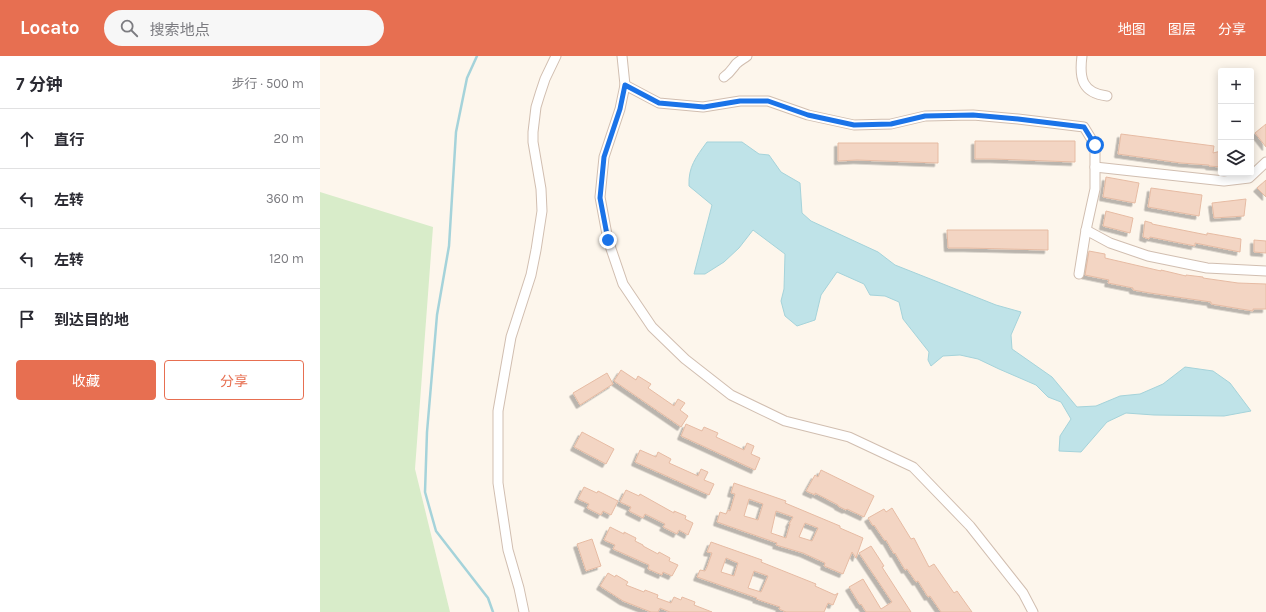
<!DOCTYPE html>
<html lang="zh">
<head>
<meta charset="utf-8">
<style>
	body { margin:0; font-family:Karla,"Noto Sans SC",sans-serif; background:#f7f7f7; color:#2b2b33 }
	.controls { position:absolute; right:12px; top:12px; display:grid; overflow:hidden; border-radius:4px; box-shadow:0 2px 10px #0003 }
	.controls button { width:36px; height:36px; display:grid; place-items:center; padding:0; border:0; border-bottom:1px solid #e1e1e2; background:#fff; color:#2b2b33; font:20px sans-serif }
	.stop { position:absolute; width:12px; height:12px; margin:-9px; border:3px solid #1a73e8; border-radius:50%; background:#fff }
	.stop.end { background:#1a73e8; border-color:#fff; box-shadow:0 1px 4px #0008 }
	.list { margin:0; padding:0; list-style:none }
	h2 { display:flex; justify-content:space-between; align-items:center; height:52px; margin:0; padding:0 16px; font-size:17px }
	h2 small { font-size:13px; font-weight:400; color:#7c7c81 }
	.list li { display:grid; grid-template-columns:26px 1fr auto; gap:12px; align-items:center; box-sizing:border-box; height:60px; padding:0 16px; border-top:1px solid #e1e1e2 }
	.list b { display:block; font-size:15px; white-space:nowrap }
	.list em { font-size:13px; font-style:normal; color:#7c7c81 }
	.actions { display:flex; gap:8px; padding:12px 16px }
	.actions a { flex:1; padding:9px 0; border:1px solid #e76f51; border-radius:4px; text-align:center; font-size:14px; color:#e76f51 }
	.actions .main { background:#e76f51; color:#fff }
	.icon { flex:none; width:22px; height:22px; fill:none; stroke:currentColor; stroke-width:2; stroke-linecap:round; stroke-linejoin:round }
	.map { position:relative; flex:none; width:946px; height:556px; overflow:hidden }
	header { display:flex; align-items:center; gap:24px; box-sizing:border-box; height:56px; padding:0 20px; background:#e76f51; color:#fff }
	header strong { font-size:19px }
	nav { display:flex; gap:22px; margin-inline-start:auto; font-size:14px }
	.search { width:280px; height:36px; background:#f7f7f7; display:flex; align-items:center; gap:10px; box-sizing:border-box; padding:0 14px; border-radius:22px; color:#7c7c81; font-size:15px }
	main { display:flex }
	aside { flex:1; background:#fff }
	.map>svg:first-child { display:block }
	.green { fill:#d8ecc9 }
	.water { fill:#bfe3e8; stroke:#a5d3da }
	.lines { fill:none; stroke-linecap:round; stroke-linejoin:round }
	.stream { stroke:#a5d3da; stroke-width:2.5 }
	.building { fill:#f3d5c3; stroke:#e6bba3; fill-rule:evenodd; filter:url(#shadow) }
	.minor-casing { stroke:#d1beb0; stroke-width:11 }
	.minor { stroke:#fff; stroke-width:9 }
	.route { stroke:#1a73e8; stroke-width:5 }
</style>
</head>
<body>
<header>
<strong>Locato</strong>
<div class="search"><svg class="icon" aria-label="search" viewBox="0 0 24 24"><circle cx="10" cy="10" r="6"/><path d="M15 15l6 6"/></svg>搜索地点</div>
<nav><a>地图</a><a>图层</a><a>分享</a></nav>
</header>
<main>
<aside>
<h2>7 分钟<small>步行 · 500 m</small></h2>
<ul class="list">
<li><svg class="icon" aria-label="ahead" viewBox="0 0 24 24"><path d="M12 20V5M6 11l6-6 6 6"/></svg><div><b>直行</b></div><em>20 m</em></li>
<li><svg class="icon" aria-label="left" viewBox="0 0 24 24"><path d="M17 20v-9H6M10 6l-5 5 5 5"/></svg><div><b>左转</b></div><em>360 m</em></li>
<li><svg class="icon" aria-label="left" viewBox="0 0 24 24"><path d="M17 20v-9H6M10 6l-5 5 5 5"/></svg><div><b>左转</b></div><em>120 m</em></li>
<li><svg class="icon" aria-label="arrive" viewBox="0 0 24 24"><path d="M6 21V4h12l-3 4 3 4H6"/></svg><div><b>到达目的地</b></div></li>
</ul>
<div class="actions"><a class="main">收藏</a><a>分享</a></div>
</aside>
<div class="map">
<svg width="946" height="556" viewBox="0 0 946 556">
	<defs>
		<filter id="shadow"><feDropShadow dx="-3.5" dy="3.5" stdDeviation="0" flood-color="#0004"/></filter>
	</defs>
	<rect width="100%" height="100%" fill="#fdf6ec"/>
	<polygon class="green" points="0,136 113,171 95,413 130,556 0,556"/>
	<path class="water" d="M387,86H422L439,98L449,99L461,116L480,127L482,157L491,165L558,196L575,209L676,249L701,256L691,279L692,293L732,321L757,351L776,350L800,340L820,338L843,328L865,311L893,315L910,327L931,355L904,360L834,359L806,357L787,366L761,396L739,395L740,380L751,363L741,346L728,341L716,329L679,313L658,303L640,299L623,300L611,310L608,304L609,296L583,263L579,246L565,240L550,239L544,228L517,216L501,239L495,264L477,270L465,260L461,245L464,233L465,198L433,174L419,192L404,206L385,218H374L392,149L369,130C368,111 376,101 387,86Z"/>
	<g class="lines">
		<polyline class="stream" points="157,0 147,22 136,76 129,190 117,259 107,376 105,436 116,475 168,542 173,556"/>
	</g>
	<g class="building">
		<polygon points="946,68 946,91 935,77"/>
		<polygon points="801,78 894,90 893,97 901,95 901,111 889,110 889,109 861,107 798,98"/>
		<polygon points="655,85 755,85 755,106 674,103 655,103"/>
		<polygon points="518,87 618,87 618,107 537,104 518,105"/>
		<polygon points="786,121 819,127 815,147 783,141"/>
		<polygon points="946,124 946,141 937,132"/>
		<polygon points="831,132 882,139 879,160 828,151"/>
		<polygon points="926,143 924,160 894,162 892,147"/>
		<polygon points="786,155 813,162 810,177 783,170"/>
		<polygon points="825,165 832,167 832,168 887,179 887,177 921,183 920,196 875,187 875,190 830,181 829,183 823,181"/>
		<polygon points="627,174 728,174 728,194 647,192 628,192"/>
		<polygon points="934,184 946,185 946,197 934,196"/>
		<polygon points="769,195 785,198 785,202 841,215 841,214 866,220 866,219 883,221 883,222 918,227 946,228 946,253 933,253 933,255 891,248 891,246 830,237 813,234 813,232 788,227 789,224 765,219"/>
		<polygon points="301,314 316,324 318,320 331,328 328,332 354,350 358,343 365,347 360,354 368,360 361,371 294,325"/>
		<polygon points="287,317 293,328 260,349 253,337"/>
		<polygon points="366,368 382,375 384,371 398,377 396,381 424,394 427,387 434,390 431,398 440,402 435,414 361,380"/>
		<polygon points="262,376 294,393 286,408 254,391"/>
		<polygon points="320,394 336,401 338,396 351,403 349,407 378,420 381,413 388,416 384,424 394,428 389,439 315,406"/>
		<polygon points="501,414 554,440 544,461 527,453 526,454 518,450 518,449 495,437 495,439 486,435 495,419 498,421"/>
		<path d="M414,427L466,445L465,447L520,470V472L543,482L536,502L532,496L523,518L504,510L505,507L483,497L456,489L457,487L397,466L400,456L406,458L408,454L410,455L415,438L411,437ZM429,443L443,448L438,464L424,460ZM456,455L473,461L469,468H470L466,482L451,477ZM485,467L498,472L492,485L479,481Z"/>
		<polygon points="264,431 277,437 278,435 298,445 291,459 283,455 281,459 267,452 269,448 258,443"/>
		<polygon points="306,434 319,440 320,438 354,457 354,455 366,460 365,463 373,467 368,479 359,474 357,478 343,471 345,468 325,458 323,462 309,455 311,451 300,446"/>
		<polygon points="572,452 591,483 594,482 609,511 614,508 634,537 637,535 652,556 621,556 610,540 608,541 598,525 596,526 587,513 585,514 575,497 574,498 566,484 565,485 554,469 553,470 548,462 564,453 566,456"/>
		<polygon points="290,471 304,478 304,476 316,482 315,485 323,489 323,490 338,498 339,496 350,502 349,505 358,509 352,520 343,516 342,519 328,513 329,509 293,493 295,489 284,484"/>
		<polygon points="272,483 281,510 266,515 257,488"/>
		<path d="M391,486L442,504L441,506L496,528L495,530L515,539L518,537L513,549L508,547L504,556H466L459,553L460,551L436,543L437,542L377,521L380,514L385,515L387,511L392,497L387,496ZM406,502L418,507L414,520L401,516ZM434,515L448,520L441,536L428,532Z"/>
		<polygon points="551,490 564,510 562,511 591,556 546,556 541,548 540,549 529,531 543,523 561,553 572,546 539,497"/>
		<polygon points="288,517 295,521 296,519 308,526 306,529 324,536 325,534 338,539 337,542 351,547 354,541 361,544 362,541 375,546 374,549 392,556 350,556 340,552 338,556 331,556 303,545 280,530"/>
	</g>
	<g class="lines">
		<defs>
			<g id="minor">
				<polyline points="302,0 305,29 300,53 284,101 280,141 288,184 303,228 332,271 365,303 411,339 465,365 529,381 593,411 650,470 703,537 713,556"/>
				<path d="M762,0C759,22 762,37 787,40"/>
				<path d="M404,21C410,17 412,13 416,8C419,5 423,3 427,0"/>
				<polyline points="305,29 339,47 383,51 420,45 448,45 488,59 534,69 571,68 605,60 653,59 698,63 764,71 775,89 775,133 766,174 759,218"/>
				<polyline points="775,111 904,125 929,122 946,106"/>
				<polyline points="766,174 790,187 828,200 887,212 946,215"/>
				<polyline points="204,556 199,532 188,494 178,427 178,355 191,281 211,219 216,194 222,155 221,133 213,86 213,76 216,51 220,38 225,23 236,0"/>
			</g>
		</defs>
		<use href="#minor" class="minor-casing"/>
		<use href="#minor" class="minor"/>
	</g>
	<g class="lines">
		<polyline class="route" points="288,184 280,142 284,101 300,53 305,29 339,47 384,51 420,45 448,45 488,59 534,69 571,68 605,60 653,59 698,63 764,71 775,89"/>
	</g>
</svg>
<div class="controls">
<button>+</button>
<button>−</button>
<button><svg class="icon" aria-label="layers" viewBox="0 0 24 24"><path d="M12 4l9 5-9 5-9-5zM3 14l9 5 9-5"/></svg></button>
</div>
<div class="stop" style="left:775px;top:89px"></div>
<div class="stop end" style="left:288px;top:184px"></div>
</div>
</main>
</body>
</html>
